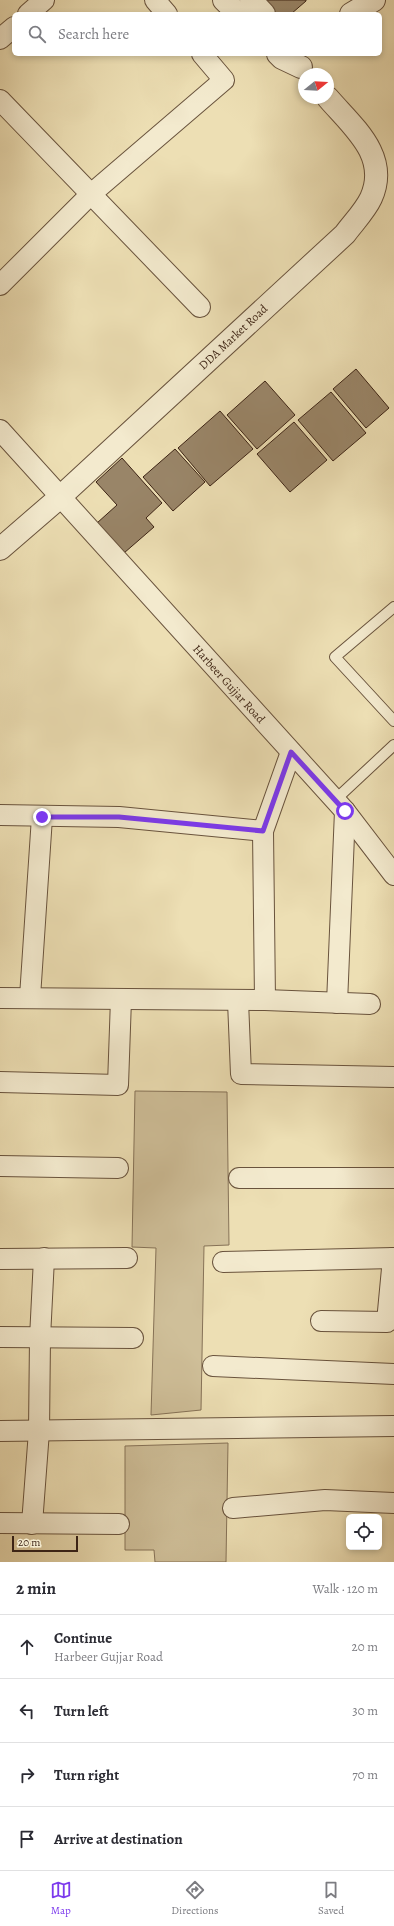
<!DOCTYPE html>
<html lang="en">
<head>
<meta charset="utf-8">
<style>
	body { margin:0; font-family:Alegreya,serif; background:#f2f2f3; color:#2b2b33 }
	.controls { position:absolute; right:12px; bottom:12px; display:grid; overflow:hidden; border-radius:6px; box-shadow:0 2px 6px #0003 }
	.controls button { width:36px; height:36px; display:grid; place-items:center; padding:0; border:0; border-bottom:1px solid #e1e1e2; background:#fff; color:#2b2b33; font:20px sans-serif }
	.compass { position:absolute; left:298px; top:68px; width:36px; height:36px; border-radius:50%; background:#fff; box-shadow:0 2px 6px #0003; rotate:72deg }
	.scale { position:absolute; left:12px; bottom:10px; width:66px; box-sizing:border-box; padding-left:4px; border:2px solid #3d2415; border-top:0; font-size:11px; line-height:14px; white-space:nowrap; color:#3d2415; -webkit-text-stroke:3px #f3eace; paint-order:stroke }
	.stop { position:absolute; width:12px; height:12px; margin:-9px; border:3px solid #7c3aed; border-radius:50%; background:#fff }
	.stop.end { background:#7c3aed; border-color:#fff; box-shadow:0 1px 4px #0008 }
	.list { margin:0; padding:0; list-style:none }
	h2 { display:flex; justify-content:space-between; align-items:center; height:52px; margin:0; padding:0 16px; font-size:17px }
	h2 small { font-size:13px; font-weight:400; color:#7c7c81 }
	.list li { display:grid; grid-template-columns:26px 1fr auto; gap:12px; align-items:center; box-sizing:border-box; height:64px; padding:0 16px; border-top:1px solid #e1e1e2 }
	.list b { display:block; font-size:15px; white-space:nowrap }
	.list p { margin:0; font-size:13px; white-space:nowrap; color:#7c7c81 }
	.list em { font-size:13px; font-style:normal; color:#7c7c81 }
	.icon { flex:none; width:22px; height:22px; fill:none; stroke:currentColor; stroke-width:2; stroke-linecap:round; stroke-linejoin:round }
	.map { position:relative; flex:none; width:394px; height:1562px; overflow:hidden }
	.search { position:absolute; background:#fff; box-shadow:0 2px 6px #0003; left:12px; right:12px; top:12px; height:44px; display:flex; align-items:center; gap:10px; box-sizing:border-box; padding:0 14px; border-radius:6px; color:#7c7c81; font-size:15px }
	.sheet { height:308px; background:#fff }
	nav { display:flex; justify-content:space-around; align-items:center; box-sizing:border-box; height:56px; border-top:1px solid #e1e1e2; background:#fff; font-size:11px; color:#7c7c81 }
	nav a { display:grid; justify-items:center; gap:2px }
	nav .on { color:#7c3aed }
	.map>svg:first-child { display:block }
	.green { fill:#cfbf99; stroke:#867257 }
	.building { fill:#998568; stroke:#3d2415 }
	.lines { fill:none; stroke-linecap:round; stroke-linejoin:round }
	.service-casing { stroke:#69533d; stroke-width:12 }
	.minor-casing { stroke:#69533d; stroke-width:22 }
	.tertiary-casing { stroke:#69533d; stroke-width:24 }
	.service { stroke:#f3eace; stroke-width:10 }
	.minor { stroke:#f3eace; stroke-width:20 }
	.tertiary { stroke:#f3eace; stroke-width:22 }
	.route { stroke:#7c3aed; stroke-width:5 }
	.labels { text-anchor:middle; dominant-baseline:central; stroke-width:3; stroke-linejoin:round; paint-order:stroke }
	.street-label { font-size:12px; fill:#3d2415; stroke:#f3eace }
</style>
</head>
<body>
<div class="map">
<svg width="394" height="1562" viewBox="0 0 394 1562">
	<rect width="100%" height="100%" fill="#eddfb4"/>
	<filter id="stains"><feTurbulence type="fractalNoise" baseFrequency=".005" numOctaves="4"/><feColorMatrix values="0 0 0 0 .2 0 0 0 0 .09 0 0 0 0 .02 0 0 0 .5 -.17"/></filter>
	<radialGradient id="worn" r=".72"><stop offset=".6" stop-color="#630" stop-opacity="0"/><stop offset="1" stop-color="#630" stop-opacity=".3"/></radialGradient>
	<g class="green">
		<polygon points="135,1091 227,1092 229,1245 204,1246 201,1410 151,1415 156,1248 132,1247"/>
		<polygon points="228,1443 226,1562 155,1562 154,1550 125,1550 125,1446"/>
	</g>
	<g class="building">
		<polygon points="261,0 306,0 306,1 291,14 273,14"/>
		<polygon points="356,369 389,408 366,428 333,389"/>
		<polygon points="265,381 295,415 257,449 227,415"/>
		<polygon points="331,392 366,433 333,461 298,420"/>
		<polygon points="220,411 253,449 210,486 178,448"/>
		<polygon points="294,422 327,460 290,492 257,454"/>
		<polygon points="175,449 205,482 173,511 143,477"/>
		<polygon points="122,458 162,503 146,518 154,527 124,553 97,523 117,505 96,482"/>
	</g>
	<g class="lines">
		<defs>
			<g id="service">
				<polyline points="394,607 335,657 394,721"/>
				<polyline points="335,800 394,745"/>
			</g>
			<g id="minor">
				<polyline points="155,0 167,14"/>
				<polyline points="28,14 44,0"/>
				<polyline points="0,39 14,27"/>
				<polyline points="0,100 200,307"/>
				<polyline points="0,285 91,194 224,80 202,54"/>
				<polyline points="0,430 345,811 394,875"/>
				<polyline points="0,815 119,817 263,831"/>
				<polyline points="30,997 42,817"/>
				<polyline points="0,998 265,1000 370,1004"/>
				<polyline points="265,1000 263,831 291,752"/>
				<polyline points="238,1001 241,1074 394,1077"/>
				<polyline points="337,1003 345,811"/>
				<polyline points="0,1082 118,1085 121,999"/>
				<polyline points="0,1166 118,1168"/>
				<polyline points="239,1178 394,1178"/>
				<polyline points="0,1259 127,1258"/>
				<polyline points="223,1262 394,1258"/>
				<polyline points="321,1321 387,1322 393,1258"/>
				<polyline points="0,1337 133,1338"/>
				<polyline points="213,1366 394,1374"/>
				<polyline points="0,1431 394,1426"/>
				<polyline points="233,1508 325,1500 394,1503"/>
				<polyline points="0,1523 119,1524"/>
				<polyline points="32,1524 39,1431 40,1338 44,1258"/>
			</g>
			<g id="tertiary">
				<polyline points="224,0 238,14"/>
				<polyline points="251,0 264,14"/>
				<polyline points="351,14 374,0"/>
				<polyline points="278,54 282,58 301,67"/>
				<path d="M0,549L59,498L345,234C353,223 365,211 371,198C390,156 353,127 328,98"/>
			</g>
		</defs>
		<use href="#service" class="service-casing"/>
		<use href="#minor" class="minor-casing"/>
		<use href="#tertiary" class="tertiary-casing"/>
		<use href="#service" class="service"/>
		<use href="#minor" class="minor"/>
		<use href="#tertiary" class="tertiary"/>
	</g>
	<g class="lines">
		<polyline class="route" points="42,817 119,817 263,831 291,752 345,811"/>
	</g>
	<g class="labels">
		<g class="street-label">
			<text transform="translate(233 337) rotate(-43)">DDA Market Road</text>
			<text transform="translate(229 684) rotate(48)">Harbeer Gujjar Road</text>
		</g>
	</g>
	<rect width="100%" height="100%" filter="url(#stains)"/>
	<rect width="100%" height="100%" fill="url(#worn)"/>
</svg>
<div class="controls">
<button><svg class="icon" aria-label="locate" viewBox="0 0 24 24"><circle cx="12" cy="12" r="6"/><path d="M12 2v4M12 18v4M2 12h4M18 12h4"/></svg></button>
</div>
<svg class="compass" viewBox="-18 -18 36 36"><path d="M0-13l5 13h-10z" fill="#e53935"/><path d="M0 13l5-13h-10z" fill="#7c7c81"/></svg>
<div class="scale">20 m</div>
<div class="stop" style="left:345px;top:811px"></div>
<div class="stop end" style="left:42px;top:817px"></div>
<div class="search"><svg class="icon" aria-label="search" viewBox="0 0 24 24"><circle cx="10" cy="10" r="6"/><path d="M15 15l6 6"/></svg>Search here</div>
</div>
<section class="sheet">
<h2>2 min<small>Walk · 120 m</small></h2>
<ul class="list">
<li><svg class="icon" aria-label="ahead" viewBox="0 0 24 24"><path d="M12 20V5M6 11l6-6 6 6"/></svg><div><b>Continue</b><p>Harbeer Gujjar Road</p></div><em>20 m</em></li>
<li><svg class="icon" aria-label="left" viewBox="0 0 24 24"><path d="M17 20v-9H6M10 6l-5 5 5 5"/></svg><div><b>Turn left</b></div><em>30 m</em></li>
<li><svg class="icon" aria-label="right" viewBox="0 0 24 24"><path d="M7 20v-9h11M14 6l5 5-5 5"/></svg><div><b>Turn right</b></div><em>70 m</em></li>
<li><svg class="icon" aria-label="arrive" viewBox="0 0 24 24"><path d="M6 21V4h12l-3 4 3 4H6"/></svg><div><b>Arrive at destination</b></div></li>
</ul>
</section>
<nav>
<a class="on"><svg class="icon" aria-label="map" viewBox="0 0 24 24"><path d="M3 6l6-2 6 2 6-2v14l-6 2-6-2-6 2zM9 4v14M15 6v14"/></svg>Map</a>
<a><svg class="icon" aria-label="directions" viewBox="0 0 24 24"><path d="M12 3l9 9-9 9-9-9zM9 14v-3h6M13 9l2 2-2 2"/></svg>Directions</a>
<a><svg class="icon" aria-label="saved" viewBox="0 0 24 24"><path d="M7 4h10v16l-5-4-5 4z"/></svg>Saved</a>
</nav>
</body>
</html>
